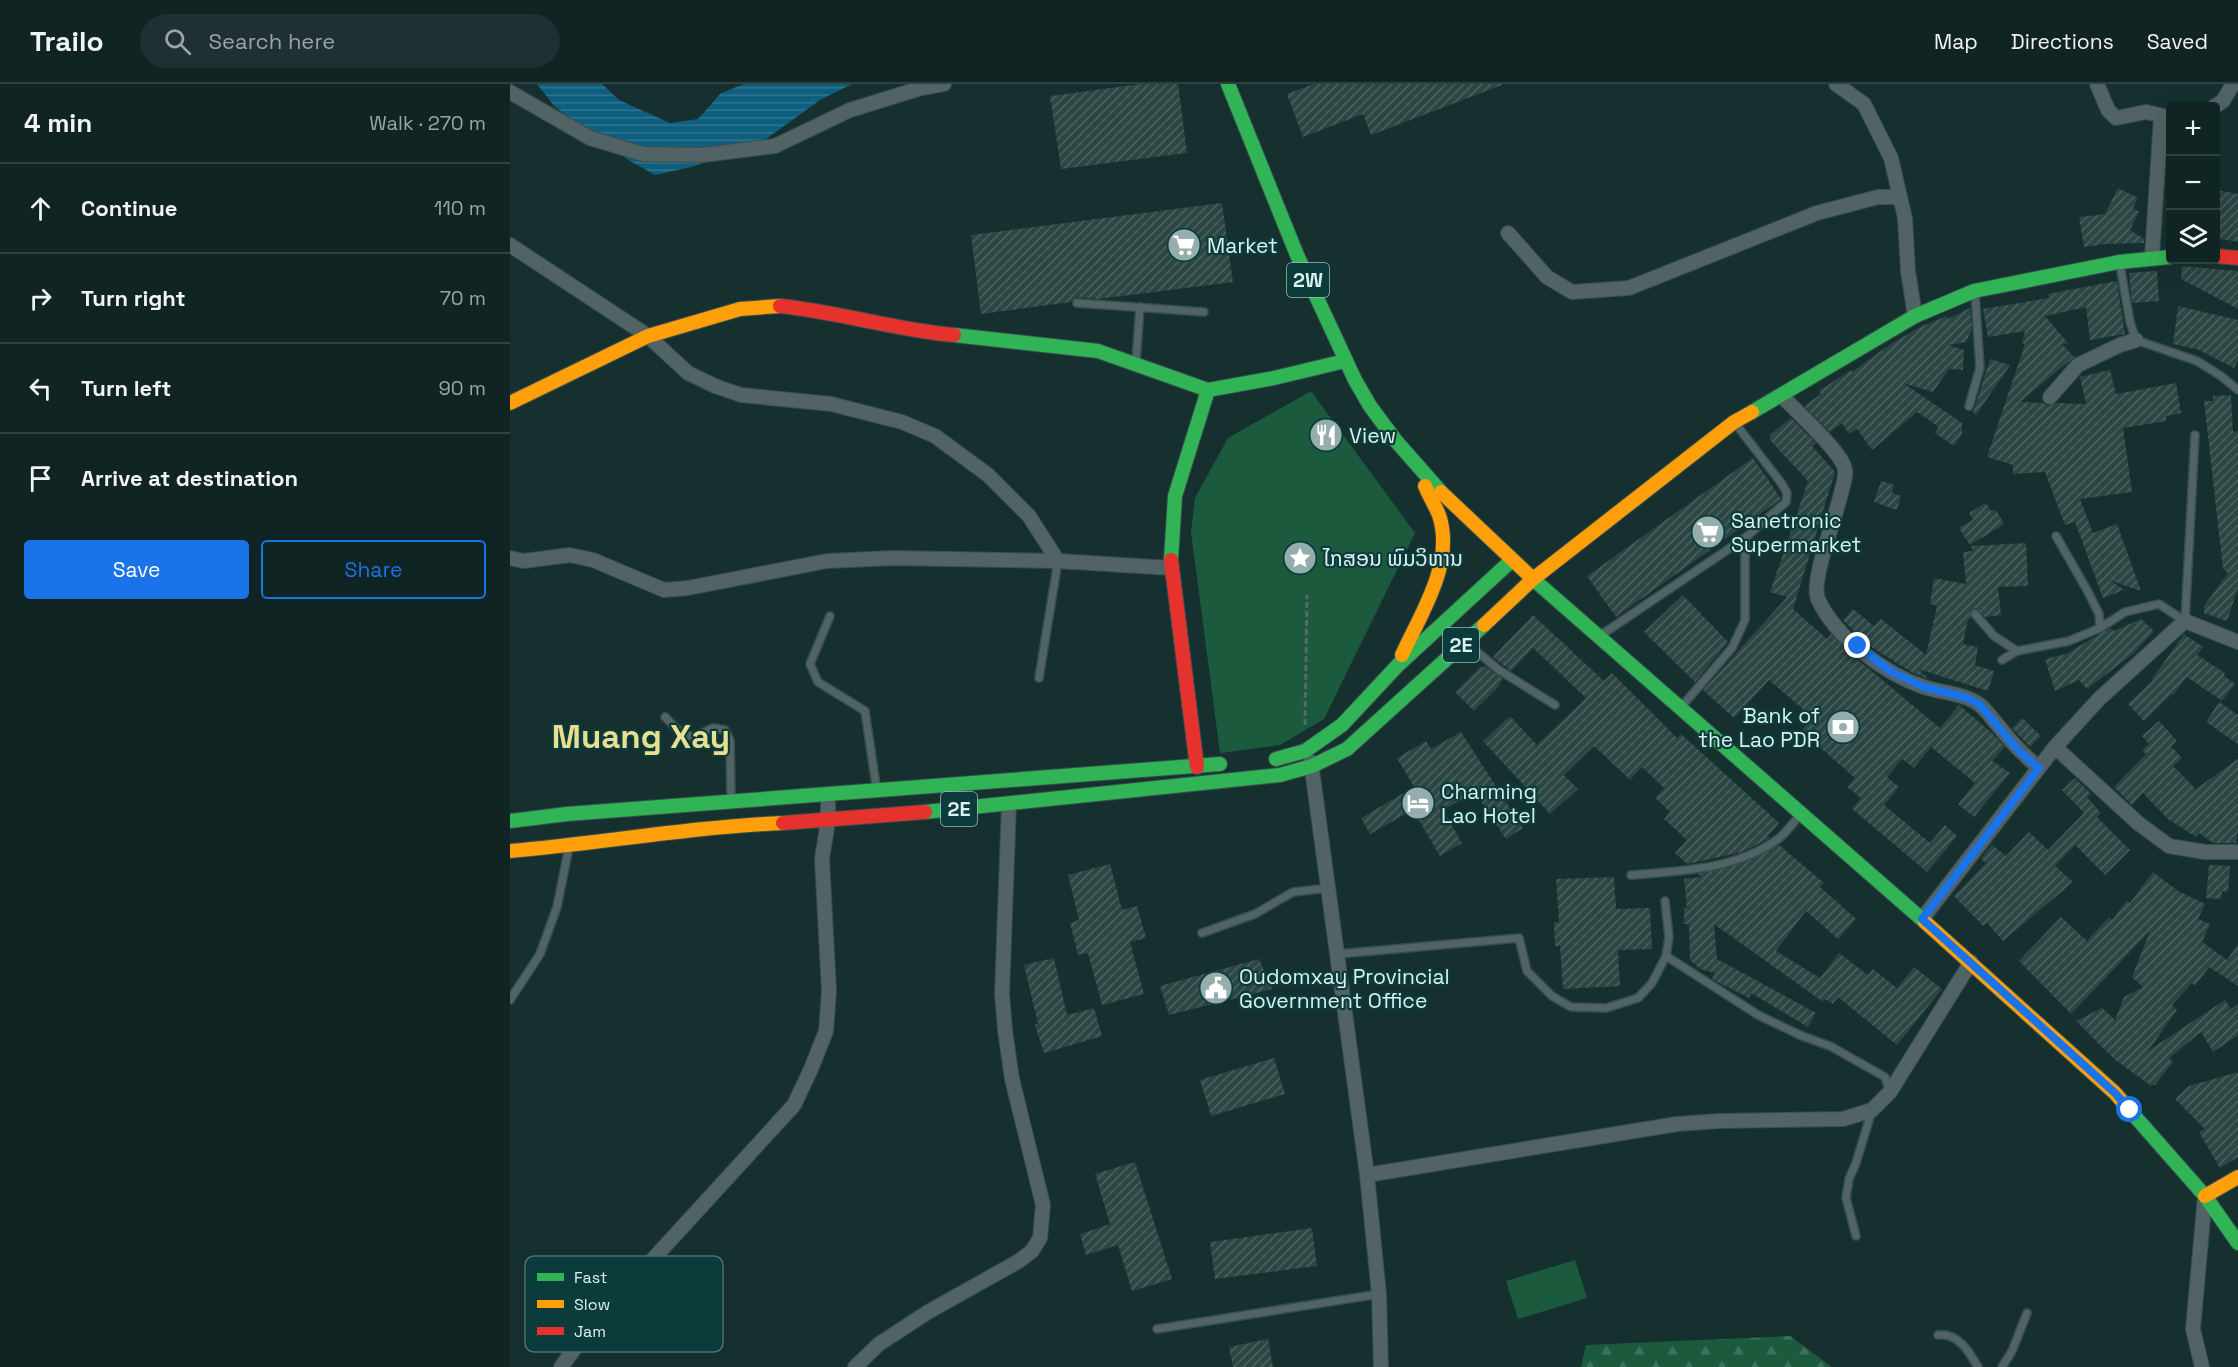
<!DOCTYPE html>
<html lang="en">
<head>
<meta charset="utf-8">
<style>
	body { margin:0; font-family:"Space Grotesk","Noto Sans Lao",sans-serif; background:#1e3031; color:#f1f3f6 }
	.controls { position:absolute; right:18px; top:18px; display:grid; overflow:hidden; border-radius:6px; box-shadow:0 6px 24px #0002 }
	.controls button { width:54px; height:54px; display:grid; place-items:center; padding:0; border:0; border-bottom:2px solid #304141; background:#102424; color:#f1f3f6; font:30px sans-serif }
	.stop { position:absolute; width:18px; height:18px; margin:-14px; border:4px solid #1a73e8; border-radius:50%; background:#fff }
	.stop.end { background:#1a73e8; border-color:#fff; box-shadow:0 2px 6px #0008 }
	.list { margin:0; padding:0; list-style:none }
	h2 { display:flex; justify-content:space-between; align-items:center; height:78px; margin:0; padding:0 24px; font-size:26px }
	h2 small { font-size:20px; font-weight:400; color:#9ca4a6 }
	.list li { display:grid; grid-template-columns:39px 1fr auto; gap:18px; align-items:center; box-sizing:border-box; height:90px; padding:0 24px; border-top:2px solid #304141 }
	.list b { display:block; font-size:22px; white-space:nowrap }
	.list em { font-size:20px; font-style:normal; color:#9ca4a6 }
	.actions { display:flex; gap:12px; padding:18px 24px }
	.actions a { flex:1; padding:14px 0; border:2px solid #1a73e8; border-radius:6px; text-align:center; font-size:21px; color:#1a73e8 }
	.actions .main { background:#1a73e8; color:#fff }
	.icon { flex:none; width:33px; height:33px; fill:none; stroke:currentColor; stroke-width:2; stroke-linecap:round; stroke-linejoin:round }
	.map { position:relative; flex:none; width:1728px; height:1283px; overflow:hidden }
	header { display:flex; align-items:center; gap:36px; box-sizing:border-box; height:84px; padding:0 30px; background:#102424; border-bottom:2px solid #304141 }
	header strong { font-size:28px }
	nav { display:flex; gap:33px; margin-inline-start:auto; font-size:21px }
	.search { width:420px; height:54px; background:#1e3031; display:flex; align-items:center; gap:15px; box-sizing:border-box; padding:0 21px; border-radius:33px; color:#9ca4a6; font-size:22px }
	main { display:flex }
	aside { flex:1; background:#102424 }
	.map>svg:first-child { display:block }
	.green { fill:#1b5a3d }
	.forest { fill:url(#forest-firs) }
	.water { fill:url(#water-rules) }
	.building { fill:url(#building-hatch) }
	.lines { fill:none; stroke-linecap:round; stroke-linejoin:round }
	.lane-casing { stroke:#384d4d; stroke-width:10 }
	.street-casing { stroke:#384d4d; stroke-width:16 }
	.fast-casing { stroke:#384d4d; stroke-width:16 }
	.slow-casing { stroke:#384d4d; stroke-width:16 }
	.jam-casing { stroke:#384d4d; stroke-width:16 }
	.path { stroke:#58686a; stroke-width:3; stroke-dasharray:6 3; stroke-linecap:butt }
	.lane { stroke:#526366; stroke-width:7 }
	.street { stroke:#526366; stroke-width:14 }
	.fast { stroke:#30b455; stroke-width:14 }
	.slow { stroke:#ff9f0a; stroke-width:14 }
	.jam { stroke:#e5322d; stroke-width:14 }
	.route { stroke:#1a73e8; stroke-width:8 }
	.labels { text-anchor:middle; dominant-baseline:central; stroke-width:4.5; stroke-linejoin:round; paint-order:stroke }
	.shield { fill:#0c3b3b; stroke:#9cbaba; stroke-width:1.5 }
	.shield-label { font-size:20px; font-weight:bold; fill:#daf1f0 }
	.poi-label { font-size:21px; fill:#daf1f0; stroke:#0c3b3b; text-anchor:start }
	.town-label { font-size:33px; font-weight:bold; fill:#e9df90; stroke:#0c3b3b }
	.key { fill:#0c3b3b; stroke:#4a7271; stroke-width:1.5 }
	.key-label { font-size:16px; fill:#daf1f0 }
</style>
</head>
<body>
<header>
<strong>Trailo</strong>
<div class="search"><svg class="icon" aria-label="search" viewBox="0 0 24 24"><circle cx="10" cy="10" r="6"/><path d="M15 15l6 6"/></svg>Search here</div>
<nav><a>Map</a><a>Directions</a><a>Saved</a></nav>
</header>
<main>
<aside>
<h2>4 min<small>Walk · 270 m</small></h2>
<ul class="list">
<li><svg class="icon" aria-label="ahead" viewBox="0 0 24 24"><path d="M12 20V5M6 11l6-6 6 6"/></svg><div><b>Continue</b></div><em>110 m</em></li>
<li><svg class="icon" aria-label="right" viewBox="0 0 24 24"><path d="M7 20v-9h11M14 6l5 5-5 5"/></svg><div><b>Turn right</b></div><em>70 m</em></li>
<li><svg class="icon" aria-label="left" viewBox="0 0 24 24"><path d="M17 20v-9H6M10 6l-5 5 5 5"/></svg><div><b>Turn left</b></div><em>90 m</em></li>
<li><svg class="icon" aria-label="arrive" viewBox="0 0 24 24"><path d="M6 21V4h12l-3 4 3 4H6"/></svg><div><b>Arrive at destination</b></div></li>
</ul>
<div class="actions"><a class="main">Save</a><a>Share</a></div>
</aside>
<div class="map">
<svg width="1728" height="1283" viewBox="0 0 1728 1283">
	<defs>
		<pattern id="forest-firs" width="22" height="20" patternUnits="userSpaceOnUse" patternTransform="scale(1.5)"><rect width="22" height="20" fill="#1b5a3d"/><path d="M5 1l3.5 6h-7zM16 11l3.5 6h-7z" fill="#3c7259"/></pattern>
		<pattern id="water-rules" width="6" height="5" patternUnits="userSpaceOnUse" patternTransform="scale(1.5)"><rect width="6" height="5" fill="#0e5e7e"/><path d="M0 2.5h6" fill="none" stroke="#307691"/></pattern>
		<pattern id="building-hatch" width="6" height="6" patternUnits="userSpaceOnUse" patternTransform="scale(1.5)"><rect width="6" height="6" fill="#2c4644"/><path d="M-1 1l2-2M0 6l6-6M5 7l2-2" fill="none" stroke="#4a615f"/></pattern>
	</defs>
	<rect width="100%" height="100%" fill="#163030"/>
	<g class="green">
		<polygon points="801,307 905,449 814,635 770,661 710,669 681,448 685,414 718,354"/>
		<polygon points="1065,1176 1077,1214 1008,1235 996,1197"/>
	</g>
	<polygon class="forest" points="1280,1252 1322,1283 1071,1283 1076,1261"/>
	<polygon class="water" points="27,0 92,0 109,16 160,39 188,35 211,9 234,0 342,0 310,16 245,63 181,83 145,91 120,77 45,23"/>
	<g class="building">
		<polygon points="631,0 668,0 677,69 551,85 540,12"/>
		<polygon points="804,0 992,0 992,1 861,51 853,30 793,53 777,10"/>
		<polygon points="1608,104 1628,114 1623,124 1629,128 1620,146 1634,155 1634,159 1596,160 1574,163 1569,133 1595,130"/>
		<polygon points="1706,106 1728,110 1728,158 1706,154"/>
		<polygon points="712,119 723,198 588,215 567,213 561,218 471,230 461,151"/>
		<polygon points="1672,182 1728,187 1728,225 1671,195"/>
		<polygon points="1647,187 1649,217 1622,219 1619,189"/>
		<polygon points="1607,197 1615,250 1580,256 1576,223 1535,232 1558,259 1552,260 1564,273 1510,318 1533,319 1539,322 1546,319 1576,320 1570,293 1600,286 1606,310 1666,299 1671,329 1656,332 1656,337 1613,344 1622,408 1570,415 1583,449 1607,440 1631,507 1599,496 1614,506 1593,514 1565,438 1555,441 1535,388 1503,390 1503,381 1477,373 1515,260 1512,259 1515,247 1478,253 1473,225 1539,214 1538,210"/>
		<polygon points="1668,222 1728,236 1728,276 1724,284 1687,265 1663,260"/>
		<polygon points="1460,224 1462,245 1456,258 1438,261 1454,266 1453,286 1439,285 1423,308 1393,299 1452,339 1452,350 1444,362 1425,349 1429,343 1407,328 1362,366 1347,345 1339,350 1332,339 1320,348 1294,322 1311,310 1309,307 1341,286 1342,288 1379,261 1410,243 1437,232 1438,235"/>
		<polygon points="1480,275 1500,281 1466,331 1463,329"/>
		<polygon points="1721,311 1723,348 1728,347 1728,504 1717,537 1694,529 1694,522 1718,489 1713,485 1694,317 1703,317 1703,312"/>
		<polygon points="1281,334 1306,359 1302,362 1325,388 1283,525 1317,555 1321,550 1347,575 1430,644 1449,621 1482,649 1495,663 1482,677 1500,689 1464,733 1448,720 1465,699 1421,663 1404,684 1392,675 1377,693 1389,703 1374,721 1420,759 1435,741 1447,752 1417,788 1342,725 1351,714 1337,703 1345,694 1291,647 1303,634 1259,596 1224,634 1193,606 1277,513 1260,508 1298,397 1260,356 1260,351"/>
		<polygon points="1243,374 1271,415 1106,533 1077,492"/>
		<polygon points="1371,397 1384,401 1382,409 1391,412 1387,426 1364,418"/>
		<polygon points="1476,419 1481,427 1486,426 1494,440 1460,461 1449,444 1463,436 1459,429"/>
		<polygon points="1516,459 1518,502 1488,503 1491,531 1475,533 1465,524 1460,529 1461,534 1458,535 1453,560 1468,563 1465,581 1484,587 1478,607 1408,585 1419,595 1403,589 1358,561 1333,536 1343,525 1364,542 1371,535 1416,571 1427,522 1420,520 1424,494 1456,500 1453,468 1463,467 1461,462"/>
		<rect x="783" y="470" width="17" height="13"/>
		<polygon points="1173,511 1218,558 1185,598 1134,548"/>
		<polygon points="1023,531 1094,597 1102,589 1167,654 1171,650 1269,739 1258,752 1260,754 1232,768 1177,780 1165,769 1177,756 1154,735 1160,728 1145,714 1154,704 1132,683 1120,696 1084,662 1054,691 1068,705 1040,730 973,657 1000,632 1027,661 1076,614 1023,564 1001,587 983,573"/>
		<polygon points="1631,535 1644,547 1624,569 1577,605 1569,596 1545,607 1535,575 1556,570 1600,544 1604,547"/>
		<polygon points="1674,550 1693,563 1687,571 1715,589 1714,592 1725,600 1712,617 1677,593 1663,611 1662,610 1634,637 1618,620 1643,596 1642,595"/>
		<polygon points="971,582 973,584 975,582 993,595 989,600 990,601 964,627 945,608"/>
		<polygon points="1709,618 1728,631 1728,660 1696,638"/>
		<polygon points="1512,634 1531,652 1520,663 1502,644"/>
		<polygon points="1649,637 1667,657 1661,662 1672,674 1663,682 1686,705 1728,675 1728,746 1726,759 1703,759 1689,749 1686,753 1658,735 1633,709 1622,721 1604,703 1636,670 1632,666 1639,660 1632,652"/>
		<polygon points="951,648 1013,744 996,755 965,708 933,726 952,759 930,772 903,726 860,750 851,734 904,703 887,674 916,657 921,665"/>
		<polygon points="1565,694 1581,710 1577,713 1591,729 1587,733 1620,766 1595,791 1565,761 1545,782 1563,798 1493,857 1477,839 1473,842 1444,812 1476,779 1471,775 1482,761 1496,772 1519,748 1538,766 1574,729 1552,706"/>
		<polygon points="1269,761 1314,799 1310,803 1346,835 1328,855 1296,827 1266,867 1310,894 1329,869 1358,891 1363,885 1387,904 1404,883 1432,905 1387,961 1328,913 1323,920 1315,915 1313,918 1204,840 1207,875 1306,929 1298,943 1241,909 1239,914 1202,895 1205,889 1190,885 1180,876 1179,840 1174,840 1174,824 1177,824 1174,795 1192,793 1188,790 1236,778"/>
		<polygon points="600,780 612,826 627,822 636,854 620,858 634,910 592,921 578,869 568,871 560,839 569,836 558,791"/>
		<polygon points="1699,781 1720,782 1718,808 1712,807 1711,815 1696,814"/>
		<polygon points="1643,788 1668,807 1695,820 1688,835 1700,840 1692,858 1717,876 1728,860 1728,902 1699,883 1685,902 1682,899 1662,921 1667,926 1638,967 1715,916 1720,924 1710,933 1728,920 1728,951 1703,968 1691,948 1659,974 1663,978 1645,1001 1640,1001 1604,975 1566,937 1592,924 1605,936 1614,913 1633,903 1622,893 1640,847 1561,930 1509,877 1551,833 1577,857 1599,833 1602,836 1617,816 1620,819"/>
		<polygon points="1104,793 1106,825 1140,824 1142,865 1108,866 1110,902 1053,905 1050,862 1045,862 1044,838 1049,838 1046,795"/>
		<polygon points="544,874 557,931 584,924 592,952 534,969 525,941 528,940 514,881"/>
		<polygon points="749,875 762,905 659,931 650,902"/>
		<polygon points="764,974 775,1010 701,1032 690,996"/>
		<polygon points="1728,988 1728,1073 1710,1084 1689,1048 1695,1045 1665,1015 1679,1002"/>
		<polygon points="625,1078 662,1195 622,1207 608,1161 576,1171 570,1150 600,1140 585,1090"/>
		<polygon points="802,1144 807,1182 705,1195 700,1158"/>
		<polygon points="758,1255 763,1283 723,1283 719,1263"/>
	</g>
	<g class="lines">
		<defs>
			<g id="lane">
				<polyline points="1610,181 1620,238 1626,256 1687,277 1711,292 1728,306"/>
				<polyline points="567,219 694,228"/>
				<polyline points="626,277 630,223"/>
				<polyline points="1459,322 1470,284 1465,209"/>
				<polyline points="1546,452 1577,506 1589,530 1590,544"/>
				<polyline points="1465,530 1484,552 1507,567"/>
				<polyline points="320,532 300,580 308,598 355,627 366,701"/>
				<polyline points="1091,551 1235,454 1276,418 1277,409 1272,400 1225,339"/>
				<polyline points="959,561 989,586 1045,621"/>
				<polyline points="1492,576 1507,567 1559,557 1590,544 1615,528 1649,520 1675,537 1685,351"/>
				<polyline points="529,594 548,477"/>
				<polyline points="1172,622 1222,564 1235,536 1235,454"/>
				<polyline points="155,633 172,650 184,653 203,644 215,646 220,657 221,712"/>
				<path d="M1121,791C1171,787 1225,786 1268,755C1276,749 1283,739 1290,731"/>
				<polyline points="692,849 745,830 783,808 819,804"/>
				<polyline points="828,870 1009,854 1017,887 1042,912 1061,923 1096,924 1128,914 1142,899 1156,872 1159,853 1155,817"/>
				<polyline points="1156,872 1248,931 1292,952 1320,962 1375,993 1380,1008"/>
				<polyline points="0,916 30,870 47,823 58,768"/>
				<polyline points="1346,1152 1336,1114 1339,1095 1346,1079 1362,1026"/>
				<polyline points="647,1245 869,1210"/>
				<path d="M1428,1251C1448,1248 1460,1269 1468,1283"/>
				<polyline points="1492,1283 1502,1267 1517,1229"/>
			</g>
			<g id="street">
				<polyline points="1326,0 1354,20 1381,74 1390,113"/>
				<polyline points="1587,0 1598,26 1606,34 1636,28 1658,33"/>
				<polyline points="0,8 80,54 133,70 193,71 265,62 340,26 408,5 434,0"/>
				<polyline points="1705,22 1713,17 1723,0"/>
				<polyline points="998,149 1037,193 1062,208 1119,204 1307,129 1368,113 1390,113 1395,134 1398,187 1405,232"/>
				<polyline points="0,161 138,252 178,289 205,302 231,311 321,320 392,338 425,352 478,391 519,432 548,477"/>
				<polyline points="1642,173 1651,33"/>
				<path d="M1271,311C1285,326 1328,365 1334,382C1337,389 1334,398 1332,405C1328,428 1300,496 1308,515C1325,553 1375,590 1414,603C1432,609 1454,609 1470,621C1478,628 1484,637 1491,645C1502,659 1515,672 1529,684"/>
				<polyline points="1540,313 1568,281 1610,261 1626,256"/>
				<polyline points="0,474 14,477 60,471 83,476 154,506 178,504 317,477 383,474 548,477 661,484"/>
				<polyline points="1545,663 1628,739 1659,762 1695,768 1728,768"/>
				<polyline points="801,678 857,1091 869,1210 871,1283"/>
				<polyline points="1412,835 1545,663 1589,615 1675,537 1728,558"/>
				<polyline points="857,1091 1167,1040 1209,1037 1333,1035 1362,1026 1380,1008 1461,878"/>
				<polyline points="51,1283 80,1244 284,1021 301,985 316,947 319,907 312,775 318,737 318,711"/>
				<polyline points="345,1283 369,1260 418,1228 509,1177 522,1167 530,1154 533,1121 502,995 495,946 492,910 499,720"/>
				<polyline points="1692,1283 1683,1245 1695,1112"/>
			</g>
			<g id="fast">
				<polyline points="718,0 787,171 845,296 860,322 886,357 931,408"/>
				<polyline points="444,251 588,267 698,306"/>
				<polyline points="1242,328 1405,232 1464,207 1609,178 1660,173"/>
				<polyline points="661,476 665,412 698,306 764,294 835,277"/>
				<polyline points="1023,495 1415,838"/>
				<polyline points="766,675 795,667 832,641 888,581 1002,476"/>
				<polyline points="415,728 770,691 802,682 837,665 974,541"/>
				<polyline points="0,737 57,730 710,680"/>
				<polyline points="1622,1029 1695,1112 1728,1159"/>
			</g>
			<g id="slow">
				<polyline points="0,319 138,252 230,225 270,222"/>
				<polyline points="931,408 1023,495 974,541"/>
				<polyline points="1023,495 1224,338 1242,328"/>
				<path d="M892,571C911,529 945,479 929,431C925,421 919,412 915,402"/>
				<path d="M0,767C91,759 182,743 273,739"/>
				<polyline points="1415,838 1605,1009 1622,1029"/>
				<polyline points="1695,1112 1728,1093"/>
			</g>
			<g id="jam">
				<polyline points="1706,172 1728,174"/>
				<path d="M270,222C329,228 386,246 444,251"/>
				<polyline points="661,476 687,683"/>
				<polyline points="273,739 415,728"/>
			</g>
		</defs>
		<use href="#lane" class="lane-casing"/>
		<use href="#street" class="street-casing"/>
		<use href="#fast" class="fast-casing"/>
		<use href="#slow" class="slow-casing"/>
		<use href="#jam" class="jam-casing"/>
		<polyline class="path" points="795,641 797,511"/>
		<use href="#lane" class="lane"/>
		<use href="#street" class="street"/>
		<use href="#fast" class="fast"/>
		<use href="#slow" class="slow"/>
		<use href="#jam" class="jam"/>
	</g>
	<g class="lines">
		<polyline class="route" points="1348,562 1380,587 1414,603 1455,613 1469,620 1509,667 1529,684 1412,835 1605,1009 1620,1026"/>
	</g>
	<defs>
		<symbol id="supermarket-disc" viewBox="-11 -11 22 22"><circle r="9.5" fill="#95adad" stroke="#0c3b3b"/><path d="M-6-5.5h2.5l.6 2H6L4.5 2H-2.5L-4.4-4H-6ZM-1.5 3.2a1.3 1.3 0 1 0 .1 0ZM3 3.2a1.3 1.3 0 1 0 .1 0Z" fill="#fff"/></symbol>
		<symbol id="restaurant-disc" viewBox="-11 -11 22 22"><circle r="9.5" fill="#95adad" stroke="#0c3b3b"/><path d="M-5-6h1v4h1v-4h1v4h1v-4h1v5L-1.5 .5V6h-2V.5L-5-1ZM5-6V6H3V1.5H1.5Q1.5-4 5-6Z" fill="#fff"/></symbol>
		<symbol id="sight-disc" viewBox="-11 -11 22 22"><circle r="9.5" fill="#95adad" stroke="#0c3b3b"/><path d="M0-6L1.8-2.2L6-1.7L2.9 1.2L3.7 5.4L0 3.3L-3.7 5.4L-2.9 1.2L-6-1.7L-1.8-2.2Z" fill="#fff"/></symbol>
		<symbol id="bank-disc" viewBox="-11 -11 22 22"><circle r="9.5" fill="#95adad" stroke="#0c3b3b"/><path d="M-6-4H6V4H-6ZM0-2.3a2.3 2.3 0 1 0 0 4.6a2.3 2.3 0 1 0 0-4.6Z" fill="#fff"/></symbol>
		<symbol id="hotel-disc" viewBox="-11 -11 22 22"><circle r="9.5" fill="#95adad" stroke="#0c3b3b"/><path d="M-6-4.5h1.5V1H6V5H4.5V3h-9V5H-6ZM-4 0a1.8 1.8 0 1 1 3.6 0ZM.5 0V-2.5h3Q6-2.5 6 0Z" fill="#fff"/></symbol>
		<symbol id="civic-disc" viewBox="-11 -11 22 22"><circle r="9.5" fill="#95adad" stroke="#0c3b3b"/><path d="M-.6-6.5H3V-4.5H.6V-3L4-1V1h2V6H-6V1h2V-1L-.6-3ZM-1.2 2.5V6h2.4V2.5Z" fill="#fff"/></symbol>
	</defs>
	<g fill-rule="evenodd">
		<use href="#supermarket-disc" x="655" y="142" width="38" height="38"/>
		<use href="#restaurant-disc" x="797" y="332" width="38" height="38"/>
		<use href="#supermarket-disc" x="1179" y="429" width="38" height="38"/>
		<use href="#sight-disc" x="771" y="455" width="38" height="38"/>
		<use href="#bank-disc" x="1314" y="624" width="38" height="38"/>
		<use href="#hotel-disc" x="889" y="700" width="38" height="38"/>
		<use href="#civic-disc" x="687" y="885" width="38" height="38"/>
	</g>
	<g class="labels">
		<g class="shield">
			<rect x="777" y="179" width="42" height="34" rx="4.5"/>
			<rect x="933" y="544" width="36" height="34" rx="4.5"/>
			<rect x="431" y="708" width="36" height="34" rx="4.5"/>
		</g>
		<g class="shield-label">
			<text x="798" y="196">2W</text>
			<text x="951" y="561">2E</text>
			<text x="449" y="725">2E</text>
		</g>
		<g class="poi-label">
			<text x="697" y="161">Market</text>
			<text x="839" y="351">View</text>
			<text x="1221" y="436">Sanetronic<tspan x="1221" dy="24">Supermarket</tspan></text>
			<text x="813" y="474">ໄກສອນ ພົມວິຫານ</text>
			<text x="1310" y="631" text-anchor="end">Bank of<tspan x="1310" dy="24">the Lao PDR</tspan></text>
			<text x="931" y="707">Charming<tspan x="931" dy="24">Lao Hotel</tspan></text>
			<text x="729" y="892">Oudomxay Provincial<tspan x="729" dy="24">Government Office</tspan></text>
		</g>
		<g class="town-label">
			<text x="131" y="653">Muang Xay</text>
		</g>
	</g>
	<rect x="15" y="1172" width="198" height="96" rx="9" class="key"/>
	<rect x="27" y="1189" width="27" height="8" fill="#30b455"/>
	<rect x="27" y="1216" width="27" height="8" fill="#ff9f0a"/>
	<rect x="27" y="1243" width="27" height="8" fill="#e5322d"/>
	<g class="key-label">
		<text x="64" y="1199">Fast</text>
		<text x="64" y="1226">Slow</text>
		<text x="64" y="1253">Jam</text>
	</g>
</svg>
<div class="controls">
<button>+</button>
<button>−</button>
<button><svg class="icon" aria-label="layers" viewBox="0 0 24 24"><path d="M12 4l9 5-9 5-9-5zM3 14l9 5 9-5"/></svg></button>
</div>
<div class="stop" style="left:1620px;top:1026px"></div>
<div class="stop end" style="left:1348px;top:562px"></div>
</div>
</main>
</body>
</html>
